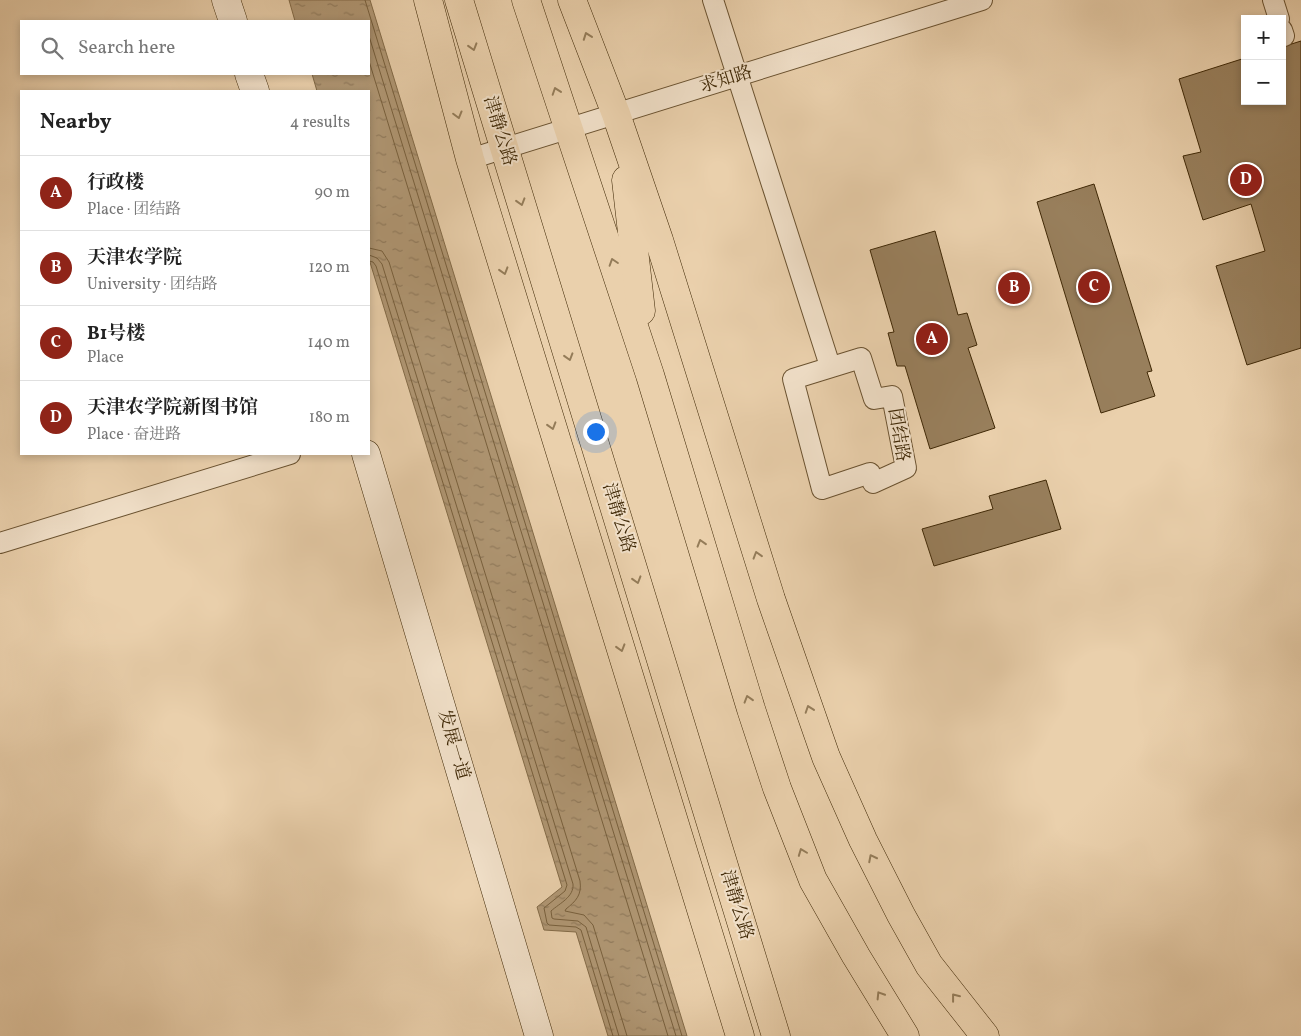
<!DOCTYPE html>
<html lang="en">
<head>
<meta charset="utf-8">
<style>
	body { margin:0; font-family:Vollkorn,"Noto Serif SC",serif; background:#f2f2f2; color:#222 }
	.controls { position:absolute; right:15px; top:15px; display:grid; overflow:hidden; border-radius:0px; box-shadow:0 2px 8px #0003 }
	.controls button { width:45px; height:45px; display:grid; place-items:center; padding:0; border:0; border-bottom:1px solid #e0e0e0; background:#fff; color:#222; font:25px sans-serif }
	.you { position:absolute; left:595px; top:431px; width:18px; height:18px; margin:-12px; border:4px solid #fff; border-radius:50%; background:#1a73e8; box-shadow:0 0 0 8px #1a73e833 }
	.badge { display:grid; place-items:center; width:32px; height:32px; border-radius:50%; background:#8f2418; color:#fff; font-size:16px; font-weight:700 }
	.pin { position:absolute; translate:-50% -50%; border:2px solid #fff; box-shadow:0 1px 5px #0006 }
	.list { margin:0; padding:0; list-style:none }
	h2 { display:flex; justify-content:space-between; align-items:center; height:65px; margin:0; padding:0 20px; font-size:21px }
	h2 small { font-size:16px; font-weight:400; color:#767676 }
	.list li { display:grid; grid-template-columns:32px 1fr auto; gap:15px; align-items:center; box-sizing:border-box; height:75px; padding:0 20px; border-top:1px solid #e0e0e0 }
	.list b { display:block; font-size:19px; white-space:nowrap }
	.list p { margin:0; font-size:16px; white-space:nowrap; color:#767676 }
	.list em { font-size:16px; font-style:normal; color:#767676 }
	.icon { flex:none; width:28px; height:28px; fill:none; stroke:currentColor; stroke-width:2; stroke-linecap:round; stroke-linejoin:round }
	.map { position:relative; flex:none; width:1301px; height:1036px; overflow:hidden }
	.search { position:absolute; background:#fff; box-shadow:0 2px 8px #0003; left:20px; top:20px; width:350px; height:55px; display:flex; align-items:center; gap:12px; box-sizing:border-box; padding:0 18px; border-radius:0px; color:#767676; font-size:19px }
	.panel { position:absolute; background:#fff; box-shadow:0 2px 8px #0003; left:20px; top:90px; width:350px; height:365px; border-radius:0px }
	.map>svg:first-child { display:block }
	.water { fill:url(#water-ripples); stroke:#836b48 }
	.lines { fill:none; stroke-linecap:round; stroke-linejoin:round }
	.shore { stroke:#78603d; stroke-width:1 }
	.building { fill:#987f5c; stroke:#3f2806 }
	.street-casing { stroke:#6a5230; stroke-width:22 }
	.secondary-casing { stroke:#3f2806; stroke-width:29 }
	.highway-casing { stroke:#3f2806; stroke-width:29 }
	.street { stroke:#f1e0c9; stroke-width:20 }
	.secondary { stroke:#f1e0c9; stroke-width:28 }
	.highway { stroke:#ead0ac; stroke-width:28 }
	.oneway { stroke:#947c59 }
	.labels { text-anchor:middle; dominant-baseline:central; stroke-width:4; stroke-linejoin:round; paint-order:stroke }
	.street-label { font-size:18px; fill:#3f2806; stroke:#f1e0c9 }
</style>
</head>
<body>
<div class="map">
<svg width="1301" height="1036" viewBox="0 0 1301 1036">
	<defs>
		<pattern id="water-ripples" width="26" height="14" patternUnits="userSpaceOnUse" patternTransform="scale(1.25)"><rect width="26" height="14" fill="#b09774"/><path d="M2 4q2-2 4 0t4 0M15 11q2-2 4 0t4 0" fill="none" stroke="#917b5d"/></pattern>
	</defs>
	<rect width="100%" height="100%" fill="#ead0ac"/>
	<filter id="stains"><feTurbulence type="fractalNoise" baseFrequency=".004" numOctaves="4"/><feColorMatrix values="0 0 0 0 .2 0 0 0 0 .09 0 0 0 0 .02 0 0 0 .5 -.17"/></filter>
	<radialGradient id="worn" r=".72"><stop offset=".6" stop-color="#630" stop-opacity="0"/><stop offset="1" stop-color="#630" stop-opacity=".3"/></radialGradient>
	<polygon class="water" points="289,0 370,0 687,1036 608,1036 576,932 544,930 537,907 562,887 369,259 369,91 317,91 312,74 369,74 369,21 295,21"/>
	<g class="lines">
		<g class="shore">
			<polyline points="365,0 682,1036"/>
			<polyline points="369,36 676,1036"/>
			<polyline points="369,61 668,1036"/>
			<path d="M369,248L382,251L389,262L580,881C582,895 576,901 566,909L565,911L584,915L593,925L627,1036"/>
			<path d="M369,255L377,258L382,264L573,884C574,897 560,903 551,911L552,918L554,919L578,921L586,927L619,1036"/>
			<polyline points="369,261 373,262 376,266 567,885 565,891 544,908 547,923 549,925 576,927 581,930 613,1036"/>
		</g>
	</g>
	<g class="building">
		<polygon points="1301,41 1301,348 1247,365 1216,266 1265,251 1251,204 1203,220 1183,156 1201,152 1179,79 1245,58 1245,101 1282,101 1282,47"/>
		<polygon points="1094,184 1152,371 1147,372 1155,396 1101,413 1037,202"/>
		<polygon points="935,231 958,315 967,313 977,345 968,348 995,428 930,449 905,366 897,366 888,333 894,332 870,250"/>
		<polygon points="1046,480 1061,529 934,566 922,529 993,509 989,496"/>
	</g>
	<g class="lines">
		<defs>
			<g id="street">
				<polyline points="713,0 830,366"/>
				<polyline points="1273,0 1279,19"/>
				<polyline points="1282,30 1284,36"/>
				<polyline points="470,159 982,0"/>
				<polygon points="861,358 874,399 892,396 906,468 873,483 870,473 822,489 793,379"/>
				<polyline points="0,543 290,454"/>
			</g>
			<g id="secondary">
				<polyline points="226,0 233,21"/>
				<polyline points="249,74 255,91"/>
				<polyline points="366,454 539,1036"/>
			</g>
			<g id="highway">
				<polyline points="428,0 470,159 740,1036"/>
				<polyline points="459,0 776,1036"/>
				<polyline points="526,0 650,375 751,709 777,788 813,880 856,956 905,1036"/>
				<polyline points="572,0 616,114 659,240 771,599 826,757 863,840 901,915 929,965 985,1036"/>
				<polyline points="626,180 641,311"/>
			</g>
		</defs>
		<use href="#street" class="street-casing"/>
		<use href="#secondary" class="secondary-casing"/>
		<use href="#highway" class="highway-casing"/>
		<use href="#street" class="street"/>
		<use href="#secondary" class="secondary"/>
		<use href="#highway" class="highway"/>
	</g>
	<defs><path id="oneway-chevron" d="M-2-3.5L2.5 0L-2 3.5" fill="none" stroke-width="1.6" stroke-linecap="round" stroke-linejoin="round" transform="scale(1.25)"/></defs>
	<g class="oneway">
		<use href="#oneway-chevron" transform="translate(587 36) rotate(-110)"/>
		<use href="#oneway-chevron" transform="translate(473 47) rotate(73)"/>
		<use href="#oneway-chevron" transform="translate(556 91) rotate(-109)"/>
		<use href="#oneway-chevron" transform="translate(458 115) rotate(75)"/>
		<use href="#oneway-chevron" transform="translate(521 202) rotate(73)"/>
		<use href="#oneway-chevron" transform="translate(613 262) rotate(-108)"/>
		<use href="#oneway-chevron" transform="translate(504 271) rotate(73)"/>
		<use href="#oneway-chevron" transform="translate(569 357) rotate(73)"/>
		<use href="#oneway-chevron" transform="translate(552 426) rotate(73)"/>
		<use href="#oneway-chevron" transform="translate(701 543) rotate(-107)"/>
		<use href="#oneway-chevron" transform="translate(757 555) rotate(-107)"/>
		<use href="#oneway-chevron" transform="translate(637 580) rotate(73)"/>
		<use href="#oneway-chevron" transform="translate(621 648) rotate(73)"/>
		<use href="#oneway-chevron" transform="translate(748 699) rotate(-107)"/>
		<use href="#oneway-chevron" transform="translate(809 709) rotate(-109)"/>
		<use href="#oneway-chevron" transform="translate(802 852) rotate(-111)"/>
		<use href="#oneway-chevron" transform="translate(872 858) rotate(-117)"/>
		<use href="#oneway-chevron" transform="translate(880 995) rotate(-122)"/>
		<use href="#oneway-chevron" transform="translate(955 997) rotate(-128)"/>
	</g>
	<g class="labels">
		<g class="street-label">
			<text transform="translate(726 80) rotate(-17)">求知路</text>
			<text transform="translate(499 131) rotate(73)">津静公路</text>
			<text transform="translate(898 435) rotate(81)">团结路</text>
			<text transform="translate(618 518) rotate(73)">津静公路</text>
			<text transform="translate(453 745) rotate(74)">发展一道</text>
			<text transform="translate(736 905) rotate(73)">津静公路</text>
		</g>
	</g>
	<rect width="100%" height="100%" filter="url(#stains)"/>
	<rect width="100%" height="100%" fill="url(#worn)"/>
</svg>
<div class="controls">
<button>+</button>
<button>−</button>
</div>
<div class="you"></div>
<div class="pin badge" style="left:932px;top:339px">A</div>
<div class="pin badge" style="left:1014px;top:288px">B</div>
<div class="pin badge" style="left:1094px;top:287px">C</div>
<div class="pin badge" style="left:1246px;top:180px">D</div>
<div class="search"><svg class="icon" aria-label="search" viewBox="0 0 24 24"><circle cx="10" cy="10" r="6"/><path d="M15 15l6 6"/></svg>Search here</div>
<section class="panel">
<h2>Nearby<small>4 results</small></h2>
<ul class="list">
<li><span class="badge">A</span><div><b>行政楼</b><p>Place · 团结路</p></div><em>90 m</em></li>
<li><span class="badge">B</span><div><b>天津农学院</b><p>University · 团结路</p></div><em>120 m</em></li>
<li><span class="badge">C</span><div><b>B1号楼</b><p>Place</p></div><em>140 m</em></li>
<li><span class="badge">D</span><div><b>天津农学院新图书馆</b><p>Place · 奋进路</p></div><em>180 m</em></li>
</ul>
</section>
</div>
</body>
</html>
